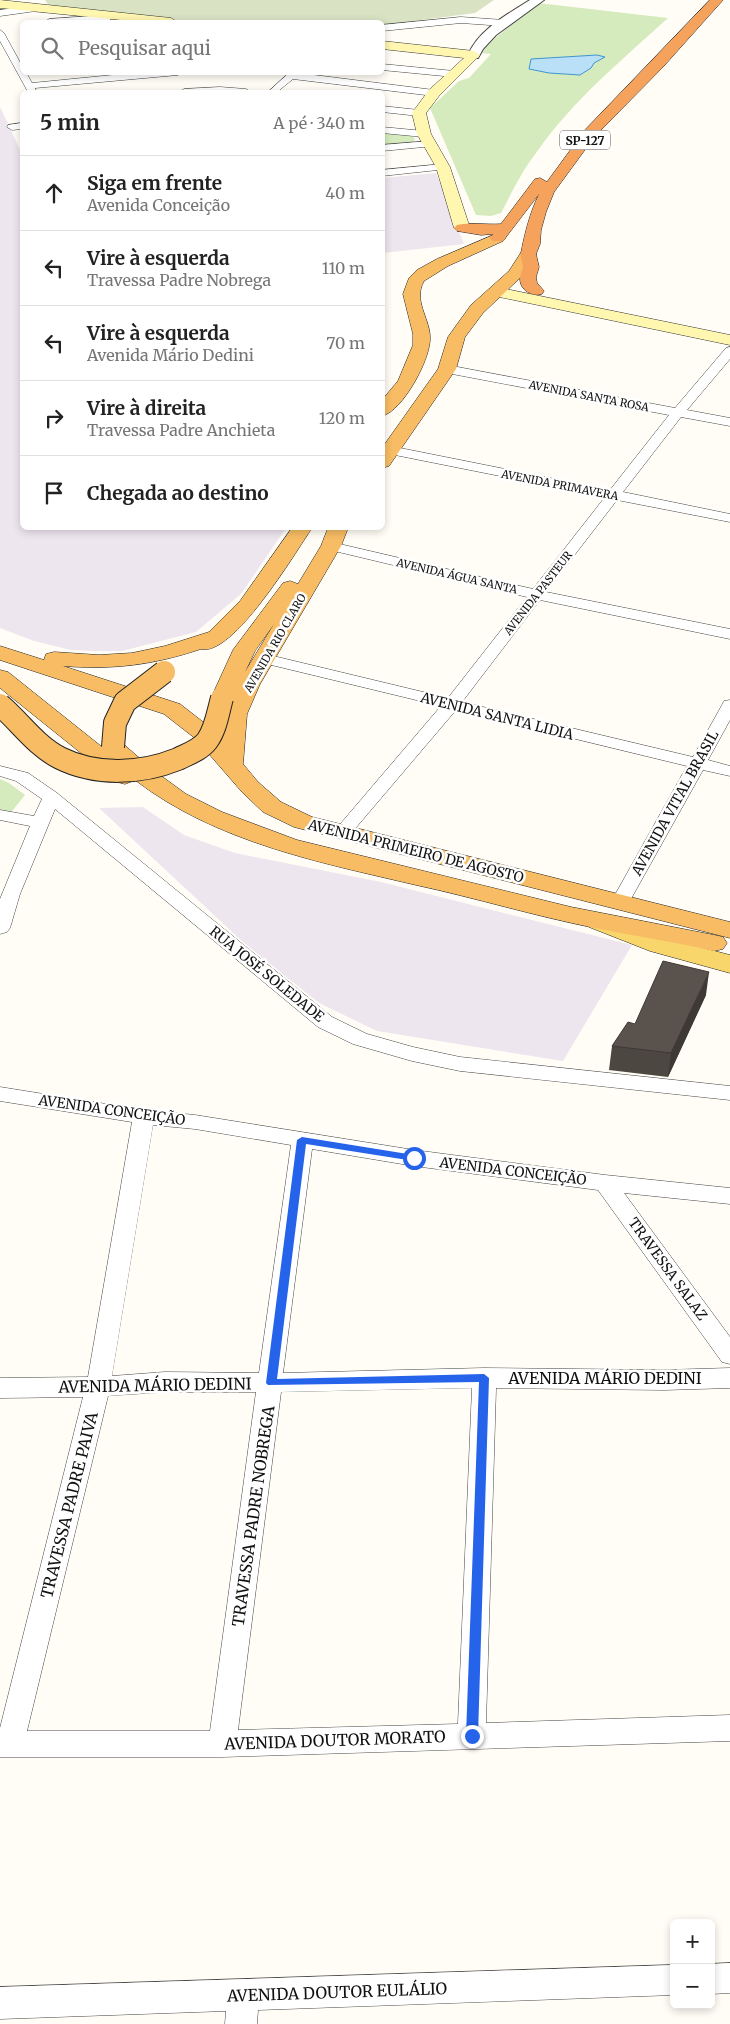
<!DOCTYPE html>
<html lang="pt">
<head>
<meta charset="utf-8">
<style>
	body { margin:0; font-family:Merriweather,serif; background:#f6f6f6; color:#222 }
	.controls { position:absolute; right:15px; bottom:15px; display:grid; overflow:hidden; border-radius:8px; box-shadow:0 2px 8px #0003 }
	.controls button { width:45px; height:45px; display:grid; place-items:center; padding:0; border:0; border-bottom:1px solid #e0e0e0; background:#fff; color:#222; font:25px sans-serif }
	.stop { position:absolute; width:15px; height:15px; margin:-11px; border:4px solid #2563eb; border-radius:50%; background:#fff }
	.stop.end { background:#2563eb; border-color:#fff; box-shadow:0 1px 5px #0008 }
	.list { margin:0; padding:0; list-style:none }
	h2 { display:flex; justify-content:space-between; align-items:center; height:65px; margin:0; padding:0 20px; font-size:21px }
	h2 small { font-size:16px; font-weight:400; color:#767676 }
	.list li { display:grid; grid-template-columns:32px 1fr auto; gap:15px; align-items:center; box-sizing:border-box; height:75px; padding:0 20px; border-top:1px solid #e0e0e0 }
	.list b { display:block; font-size:19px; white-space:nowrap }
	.list p { margin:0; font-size:16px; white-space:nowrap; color:#767676 }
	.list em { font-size:16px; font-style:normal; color:#767676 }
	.icon { flex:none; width:28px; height:28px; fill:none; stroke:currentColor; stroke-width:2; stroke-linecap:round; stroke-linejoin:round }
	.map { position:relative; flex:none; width:730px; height:2024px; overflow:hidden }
	.search { position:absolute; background:#fff; box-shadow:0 2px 8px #0003; left:20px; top:20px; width:365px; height:55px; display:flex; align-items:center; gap:12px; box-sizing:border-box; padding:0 18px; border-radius:8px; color:#767676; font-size:19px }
	.panel { position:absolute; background:#fff; box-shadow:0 2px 8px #0003; left:20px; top:90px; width:365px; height:440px; border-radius:8px }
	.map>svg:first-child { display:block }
	.industrial { fill:#eee6ef }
	.green { fill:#d5ebbd }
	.cemetery { fill:#d9e3c4 }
	.water { fill:#b9e0f7; stroke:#3f96cf }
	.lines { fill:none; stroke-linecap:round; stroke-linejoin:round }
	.minor-casing { stroke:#444; stroke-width:1 }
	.tertiary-casing { stroke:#444; stroke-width:2 }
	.secondary-casing { stroke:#333; stroke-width:1 }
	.primary-casing { stroke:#222; stroke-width:1 }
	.trunk-casing { stroke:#222; stroke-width:1 }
	.motorway-casing { stroke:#222; stroke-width:1 }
	.minor { fill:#fff; fill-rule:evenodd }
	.tertiary { fill:#fff; fill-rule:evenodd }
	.secondary { fill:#fff6b0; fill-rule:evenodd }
	.primary { fill:#f9d66b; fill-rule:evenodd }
	.trunk { fill:#f7bc64; fill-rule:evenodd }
	.motorway { fill:#f5a25d; fill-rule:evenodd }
	.trunk-bridge-casing { stroke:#222; stroke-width:24; stroke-linecap:butt }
	.trunk-bridge { stroke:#f7bc64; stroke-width:22 }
	.wall { fill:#4d4742 }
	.shaded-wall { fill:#3f3936 }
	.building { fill:#5a524d; stroke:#3f3936 }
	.route { fill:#2563eb }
	.labels { text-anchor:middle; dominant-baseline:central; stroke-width:5; stroke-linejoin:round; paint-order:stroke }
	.far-street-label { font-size:11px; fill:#111; stroke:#fff }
	.shield { fill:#fff; stroke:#585858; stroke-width:1 }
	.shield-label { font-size:12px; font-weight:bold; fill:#111 }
	.street-label { font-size:14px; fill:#111; stroke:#fff }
	.near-street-label { font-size:16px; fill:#111; stroke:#fff }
</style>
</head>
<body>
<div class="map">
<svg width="730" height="2024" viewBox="0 0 730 2024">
	<rect width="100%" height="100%" fill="#fffdf5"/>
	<g class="industrial">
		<polygon points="0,107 22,154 22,528 286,528 241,594 196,632 122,651 94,651 71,650 34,641 0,628"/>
		<polygon points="436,173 464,244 383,253 382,178"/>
		<polygon points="143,807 184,835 235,853 381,882 632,945 563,1061 377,1031 319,1003 244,943 99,808"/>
	</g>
	<g class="green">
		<path d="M538,3L668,18C622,60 572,101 536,153C522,171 512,192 501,213L491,216L476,215L430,108L459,81L469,78L491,54L481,53L494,39Z"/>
		<polygon points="382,133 412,136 415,139 413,142 383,145"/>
		<polygon points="0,779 9,783 25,795 9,815 0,813"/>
	</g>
	<polygon class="cemetery" points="45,0 494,0 475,13 383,25 382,22 196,22 50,7"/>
	<polygon class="water" points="597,55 605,57 594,63 591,68 580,75 549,73 529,69 531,59"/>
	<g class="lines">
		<defs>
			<g id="minor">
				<polygon points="40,5 43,6 43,10 0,16 0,10"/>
				<polygon points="107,15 111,18 110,20 80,22 45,22 49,19"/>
				<polygon points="461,17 504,20 508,23 504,26 461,23 382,31 382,25"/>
				<polygon points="0,30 4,33 22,66 22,72 26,72 32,83 143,72 182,72 178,75 35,88 36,92 28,92 0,41"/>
				<polygon points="382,64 454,71 459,74 454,77 382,70"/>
				<polygon points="290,72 434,90 439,93 434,96 293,79 277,92 268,92"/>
				<polygon points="220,87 246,89 251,92 179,92 184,89"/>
				<polygon points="382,106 419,110 424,113 419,116 382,112"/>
				<polygon points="22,123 22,129 12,130 7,127 8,125"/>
				<polygon points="382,127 424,131 429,134 424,137 382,133"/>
				<polygon points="430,141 435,144 434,146 382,151 382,145"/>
				<polygon points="443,164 447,165 448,167 447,169 382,176 382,170"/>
				<polygon points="730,347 730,359 687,410 730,418 730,426 681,417 623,492 730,514 730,522 617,500 546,592 730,629 730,639 540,600 462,702 693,757 722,705 724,701 730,700 730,720 708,760 730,766 730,776 703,770 627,906 620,908 613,906 611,902 687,766 456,710 348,837 342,838 336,837 333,833 336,829 441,706 259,662 257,659 259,656 265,654 448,698 527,597 326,549 324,546 326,543 331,542 533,589 605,497 390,454 383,450 385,447 390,446 610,490 669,415 447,373 441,369 442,366 447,365 675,408 726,348"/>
				<polygon points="0,766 28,773 57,793 332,1017 367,1034 413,1047 460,1057 730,1086 730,1100 460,1071 412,1061 353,1044 318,1027 55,809 20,894 10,928 7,932 0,934 0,899 30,826 0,820 0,810 34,816 42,799 16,781 0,776"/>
				<path d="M0,1087L144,1110L195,1115L414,1150L605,1175L730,1188V1204L624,1193L730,1337V1364L722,1362L598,1190L414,1166L312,1149L283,1373L484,1368L664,1370L730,1368V1388L664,1390L496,1388L486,1723L730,1715V1741L222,1757H0V1728L83,1397L0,1398V1378L88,1377L132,1122L0,1101ZM153,1125L195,1129L291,1145L259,1373L165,1372L112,1376ZM472,1388L458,1724L238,1730L281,1392ZM165,1392H256L210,1731H27L108,1396Z"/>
				<polygon points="730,1963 730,1993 711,1994 711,1964"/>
				<polygon points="674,1965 674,1995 258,2010 257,2024 225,2024 226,2011 0,2019 0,1987"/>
			</g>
			<path id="tertiary" d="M530,0H544L496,35L483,49L478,58H470L468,55C479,29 508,14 530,0Z"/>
			<g id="secondary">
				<polygon points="0,0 171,18 177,22 141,22 0,8"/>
				<polygon points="382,41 474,51 480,55 439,96 426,113 431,134 450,167 470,228 467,231 457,231 454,228 436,167 417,134 412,113 429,90 464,58 382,49"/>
				<polygon points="496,287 730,335 730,345 490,295 488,292 490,289"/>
			</g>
			<polygon id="primary" points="598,913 668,939 730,955 730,973 650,951 589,927 585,921 589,915"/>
			<g id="trunk">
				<path d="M498,233L503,235L506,238L503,241L448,266L424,281C413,300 429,317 430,336C432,357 403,411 382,416V400L398,381L413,345V334L403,294L409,278L417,270L437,259Z"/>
				<polygon points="528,249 534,251 536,254 521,277 483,313 465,337 456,369 389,466 382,468 382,448 438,369 448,337 471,305 509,271 522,251"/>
				<path d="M292,528H312C295,553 233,657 201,649C153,665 113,670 63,666L180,704L212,729L222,740L225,714L229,703L222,705L214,703L211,698L233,650L283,583L290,581L298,584L321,546L328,528H348L341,546L260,684L247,714L243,764L258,782L281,802L312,817L730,922V938L294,827L263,812L242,792L196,739L164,714L0,660V646L44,660L46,654L54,652L99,655L132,653L165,646L209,632L240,601ZM274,624L245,672L255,651Z"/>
				<path d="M0,670L8,672L102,747L105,742L113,740L121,742L153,770L186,794L222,812L297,840L571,907L714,935L723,937L727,943L723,949L714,951C675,942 635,936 595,928C535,916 476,898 416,885C318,862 216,842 135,780L125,784L117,782L0,688Z"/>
			</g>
			<path id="motorway" d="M710,0H723L663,67L595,136L554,192L546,212L541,230L540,244L536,254L539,267L536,277L537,283L544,291L542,294C532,297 520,290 520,279C520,275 522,272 523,268C523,263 520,258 521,253C525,232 530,213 539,194L503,241H493L490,238L493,234L481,235L457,231L454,228L457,225C467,222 488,225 501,224L535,179L540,178L547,182L585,130Z"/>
		</defs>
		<use href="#minor" class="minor-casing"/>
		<use href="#tertiary" class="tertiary-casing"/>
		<use href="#secondary" class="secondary-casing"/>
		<use href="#primary" class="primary-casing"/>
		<use href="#trunk" class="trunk-casing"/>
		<use href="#motorway" class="motorway-casing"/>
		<use href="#minor" class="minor"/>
		<use href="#tertiary" class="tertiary"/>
		<use href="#secondary" class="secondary"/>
		<use href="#primary" class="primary"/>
		<use href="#trunk" class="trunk"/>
		<use href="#motorway" class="motorway"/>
		<defs>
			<g id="trunk-bridge">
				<path d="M0,705C20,722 36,746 60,758C96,776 141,774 178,759C188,754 200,750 207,741C216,729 218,712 222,698"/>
				<polyline points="113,747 115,723 125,702 164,672"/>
			</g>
		</defs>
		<use href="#trunk-bridge" class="trunk-bridge-casing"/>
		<use href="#trunk-bridge" class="trunk-bridge"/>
	</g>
	<polygon class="wall" points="706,995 668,1077 609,1070 612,1046 635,1024"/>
	<polygon class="shaded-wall" points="709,972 706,995 668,1077 671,1053"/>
	<polygon class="building" points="663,961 709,972 671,1053 612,1046 628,1022 635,1024"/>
	<polygon class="route" points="302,1137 414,1155 418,1158 414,1161 306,1144 277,1379 484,1374 489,1378 478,1736 476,1740 472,1741 468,1740 466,1736 479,1382 268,1385 266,1383 297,1140"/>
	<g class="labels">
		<g class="far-street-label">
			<text transform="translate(589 396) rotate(11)">AVENIDA SANTA ROSA</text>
			<text transform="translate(560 485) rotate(11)">AVENIDA PRIMAVERA</text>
			<text transform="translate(457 576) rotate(13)">AVENIDA ÁGUA SANTA</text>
			<text transform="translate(538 593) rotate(-52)">AVENIDA PASTEUR</text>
			<text transform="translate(275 643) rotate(-60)">AVENIDA RIO CLARO</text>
		</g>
		<rect class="shield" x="560" y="130.5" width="50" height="19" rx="4"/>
		<g class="shield-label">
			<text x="585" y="140">SP-127</text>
		</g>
		<g class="street-label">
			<text transform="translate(497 716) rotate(14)">AVENIDA SANTA LIDIA</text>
			<text transform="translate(675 803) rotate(-61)">AVENIDA VITAL BRASIL</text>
			<text transform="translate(416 851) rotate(14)">AVENIDA PRIMEIRO DE AGOSTO</text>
			<text transform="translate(267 974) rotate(39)">RUA JOSÉ SOLEDADE</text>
			<text transform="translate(112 1110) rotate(8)">AVENIDA CONCEIÇÃO</text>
			<text transform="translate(513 1171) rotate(7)">AVENIDA CONCEIÇÃO</text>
			<text transform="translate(668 1269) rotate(54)">TRAVESSA SALAZ</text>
		</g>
		<g class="near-street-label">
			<text x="605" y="1378">AVENIDA MÁRIO DEDINI</text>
			<text transform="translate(155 1385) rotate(-1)">AVENIDA MÁRIO DEDINI</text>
			<text transform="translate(69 1505) rotate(-76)">TRAVESSA PADRE PAIVA</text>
			<text transform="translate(253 1516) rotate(-82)">TRAVESSA PADRE NOBREGA</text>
			<text transform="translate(335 1740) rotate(-2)">AVENIDA DOUTOR MORATO</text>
			<text transform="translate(337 1992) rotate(-2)">AVENIDA DOUTOR EULÁLIO</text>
		</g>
	</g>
</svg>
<div class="controls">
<button>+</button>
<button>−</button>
</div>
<div class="stop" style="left:414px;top:1158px"></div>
<div class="stop end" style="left:472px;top:1736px"></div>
<div class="search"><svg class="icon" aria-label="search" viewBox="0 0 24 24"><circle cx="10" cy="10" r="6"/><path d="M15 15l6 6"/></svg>Pesquisar aqui</div>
<section class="panel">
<h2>5 min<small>A pé · 340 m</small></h2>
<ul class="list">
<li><svg class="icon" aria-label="ahead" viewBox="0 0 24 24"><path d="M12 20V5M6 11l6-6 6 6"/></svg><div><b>Siga em frente</b><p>Avenida Conceição</p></div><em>40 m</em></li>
<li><svg class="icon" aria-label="left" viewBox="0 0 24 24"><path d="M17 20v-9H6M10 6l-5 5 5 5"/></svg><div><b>Vire à esquerda</b><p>Travessa Padre Nobrega</p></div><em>110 m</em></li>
<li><svg class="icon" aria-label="left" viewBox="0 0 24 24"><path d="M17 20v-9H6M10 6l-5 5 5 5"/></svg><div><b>Vire à esquerda</b><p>Avenida Mário Dedini</p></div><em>70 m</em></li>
<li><svg class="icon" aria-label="right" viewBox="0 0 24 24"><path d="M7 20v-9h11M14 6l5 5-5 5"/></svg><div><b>Vire à direita</b><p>Travessa Padre Anchieta</p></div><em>120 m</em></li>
<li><svg class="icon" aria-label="arrive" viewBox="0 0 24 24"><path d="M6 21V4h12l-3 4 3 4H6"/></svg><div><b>Chegada ao destino</b></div></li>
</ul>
</section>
</div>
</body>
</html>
